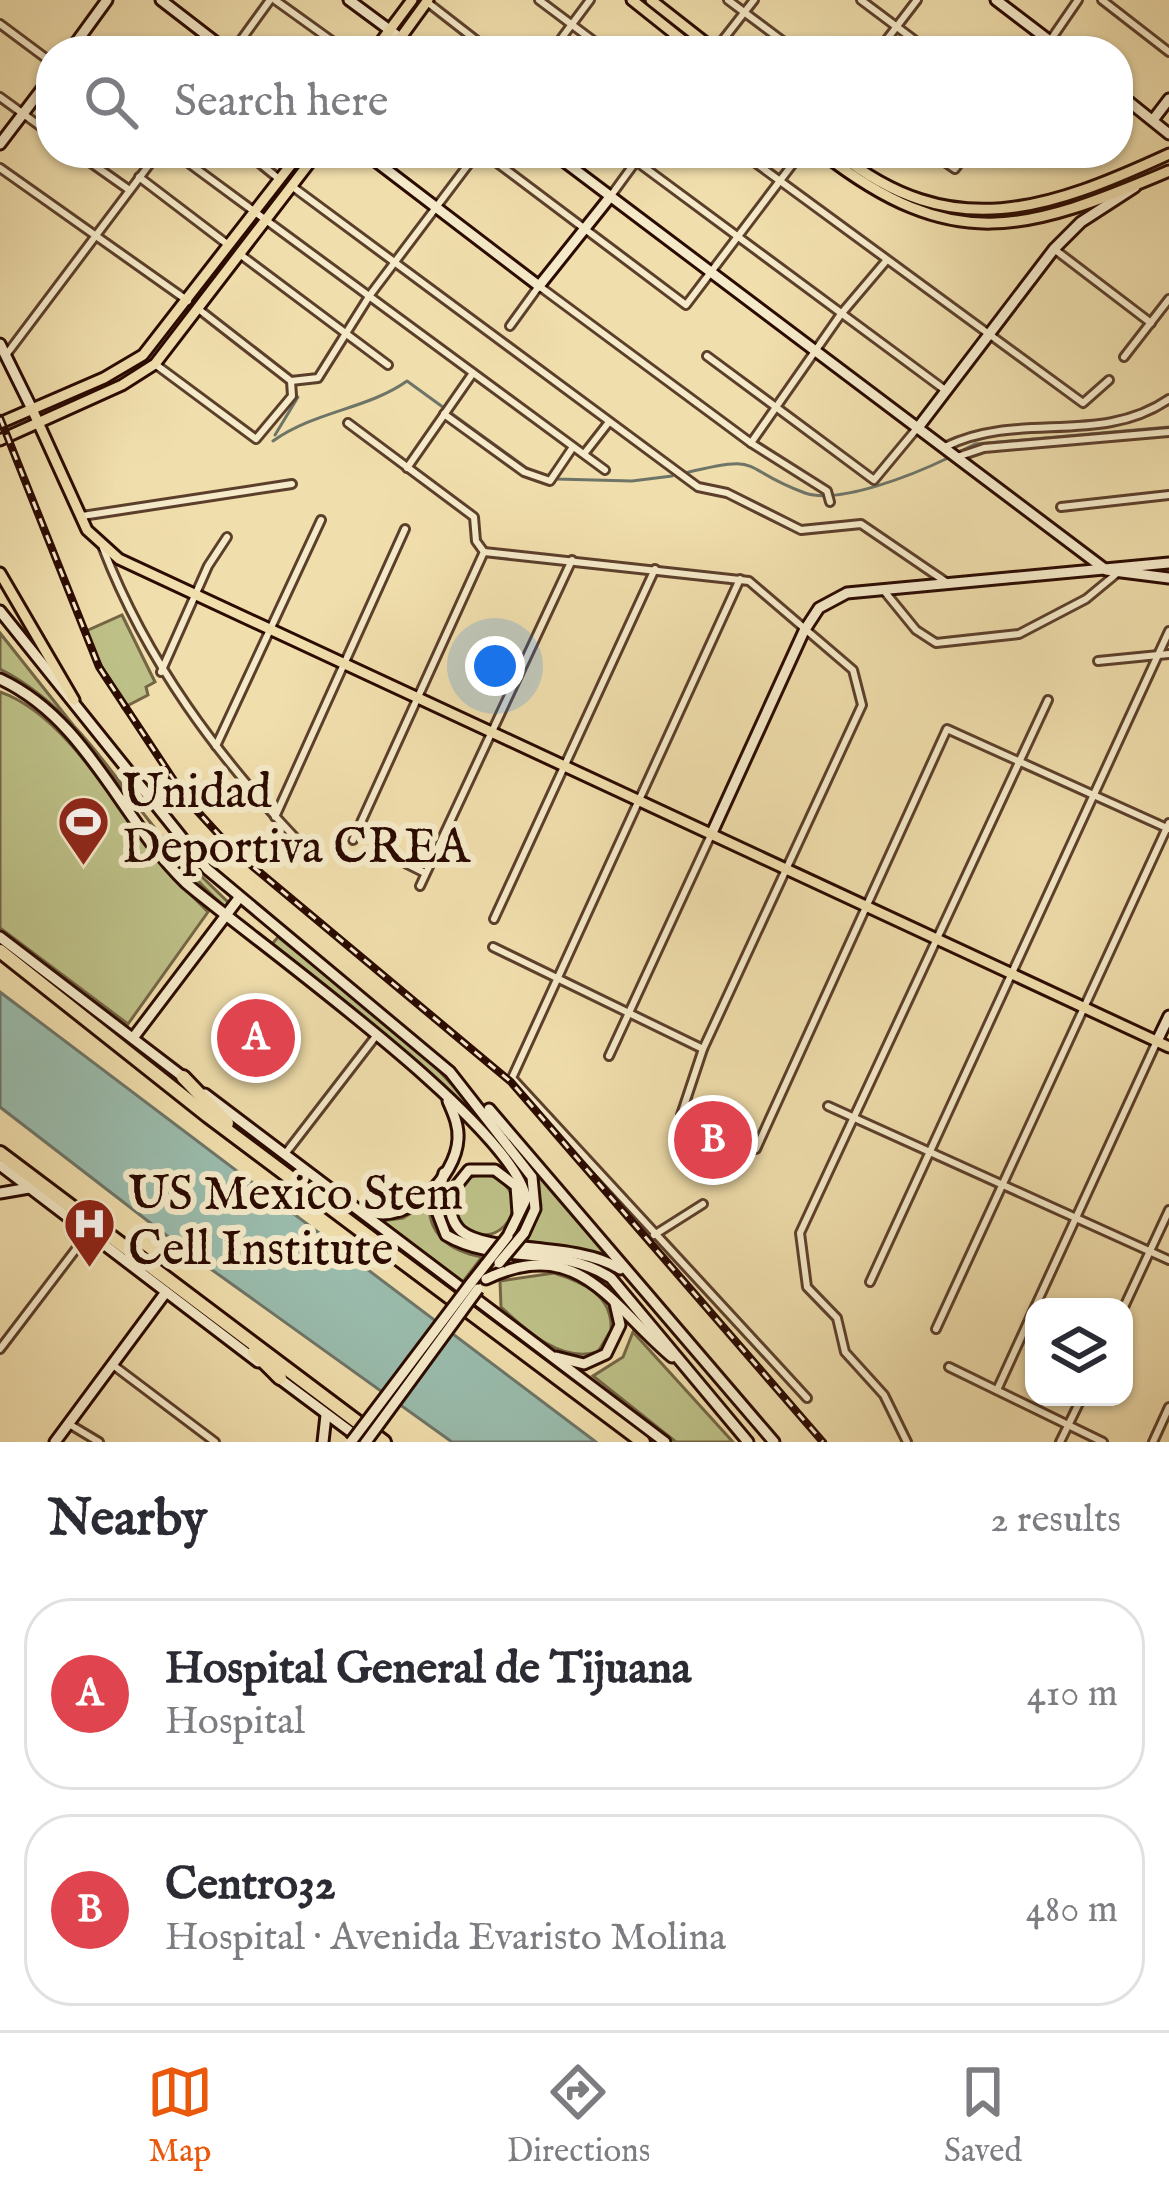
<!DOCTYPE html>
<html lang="en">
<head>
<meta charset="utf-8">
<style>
	body { margin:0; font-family:"IM FELL English",serif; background:#f2f2f3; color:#2b2b33 }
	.controls { position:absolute; right:36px; bottom:36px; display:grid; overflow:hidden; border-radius:24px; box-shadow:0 3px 9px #0004 }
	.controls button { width:108px; height:108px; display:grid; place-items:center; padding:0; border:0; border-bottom:3px solid #e1e1e2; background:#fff; color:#2b2b33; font:60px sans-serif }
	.you { position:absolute; left:495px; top:666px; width:42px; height:42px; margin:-30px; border:9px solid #fff; border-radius:50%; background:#1a73e8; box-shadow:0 0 0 18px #1a73e833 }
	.badge { display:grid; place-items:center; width:78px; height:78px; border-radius:50%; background:#ea580c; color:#fff; font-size:39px; font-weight:700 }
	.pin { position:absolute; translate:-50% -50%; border:6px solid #fff; box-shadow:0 3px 12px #0006 }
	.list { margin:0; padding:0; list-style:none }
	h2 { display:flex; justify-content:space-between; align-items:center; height:156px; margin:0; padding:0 48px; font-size:51px }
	h2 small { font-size:39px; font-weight:400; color:#7c7c81 }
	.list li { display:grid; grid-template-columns:78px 1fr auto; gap:36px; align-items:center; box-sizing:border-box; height:192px; margin:0 24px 24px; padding:0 24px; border:3px solid #e1e1e2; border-radius:48px }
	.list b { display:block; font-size:45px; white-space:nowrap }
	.list p { margin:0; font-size:39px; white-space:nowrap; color:#7c7c81 }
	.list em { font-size:39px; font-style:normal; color:#7c7c81 }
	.icon { flex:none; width:66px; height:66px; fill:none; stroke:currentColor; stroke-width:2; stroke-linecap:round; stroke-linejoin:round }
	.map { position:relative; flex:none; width:1169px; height:1442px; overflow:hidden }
	.search { position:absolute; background:#fff; box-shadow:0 3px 9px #0004; left:36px; right:36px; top:36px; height:132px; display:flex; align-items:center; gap:30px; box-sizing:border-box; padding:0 42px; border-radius:48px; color:#7c7c81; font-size:45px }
	.sheet { height:588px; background:#fff }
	nav { display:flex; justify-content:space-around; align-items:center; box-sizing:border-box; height:168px; border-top:3px solid #e1e1e2; background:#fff; font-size:33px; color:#7c7c81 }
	nav a { display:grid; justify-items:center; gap:6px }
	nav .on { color:#ea580c }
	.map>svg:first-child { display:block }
	.green { fill:#bdc087; stroke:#746544; stroke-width:3 }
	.water { fill:#9abcad; stroke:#6e7568; stroke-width:3 }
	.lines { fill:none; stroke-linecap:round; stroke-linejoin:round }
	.stream { stroke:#6e7568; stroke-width:3 }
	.street-casing { stroke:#5c3f2b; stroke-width:12 }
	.secondary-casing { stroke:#2b0a00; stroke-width:15 }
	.primary-casing { stroke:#2b0a00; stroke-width:15 }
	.highway-casing { stroke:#2b0a00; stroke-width:18 }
	.street { stroke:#f5eac9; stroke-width:6 }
	.secondary { stroke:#f5eac9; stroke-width:9 }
	.primary { stroke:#f0deac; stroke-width:9 }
	.highway { stroke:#f0deac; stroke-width:12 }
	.rail-casing { stroke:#2b0a00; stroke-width:8 }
	.rail { stroke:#f5eac9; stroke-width:3; stroke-dasharray:9; stroke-linecap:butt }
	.secondary-bridge-casing { stroke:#2b0a00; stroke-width:15; stroke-linecap:butt }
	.secondary-bridge { stroke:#f5eac9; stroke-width:9 }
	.labels { text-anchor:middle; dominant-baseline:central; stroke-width:12; stroke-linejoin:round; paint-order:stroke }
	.poi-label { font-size:48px; fill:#2b0a00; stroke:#f5eac9; text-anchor:start }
</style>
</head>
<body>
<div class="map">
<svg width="1169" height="1442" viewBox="0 0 1169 1442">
	<rect width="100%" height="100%" fill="#f0deac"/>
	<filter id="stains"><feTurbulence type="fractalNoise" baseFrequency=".00167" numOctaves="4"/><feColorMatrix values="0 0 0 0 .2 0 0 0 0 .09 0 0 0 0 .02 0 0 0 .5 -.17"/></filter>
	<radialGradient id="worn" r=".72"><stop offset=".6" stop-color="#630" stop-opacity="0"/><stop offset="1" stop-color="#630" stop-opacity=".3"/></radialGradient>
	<g class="green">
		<polygon points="122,615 155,682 146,687 148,695 123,708 84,632"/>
		<path d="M0,633L166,842L229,903L225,907C143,837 99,719 0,669Z"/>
		<path d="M0,692C64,714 112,801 151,852C167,874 189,892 208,912L128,1024L0,928Z"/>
		<polygon points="278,937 414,1044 500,1136 272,944"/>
		<polygon points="534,1170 607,1254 527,1241 541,1205"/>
		<circle cx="483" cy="1205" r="30"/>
		<path d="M429,1202C428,1235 451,1251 482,1257L462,1283L381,1221L403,1218Z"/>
		<path d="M554,1273C583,1282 613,1295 611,1330L598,1352C560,1363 526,1330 501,1307L500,1281Z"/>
		<polygon points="633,1332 733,1442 676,1442 593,1376 623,1357"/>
	</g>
	<polygon class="water" points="0,992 596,1442 452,1442 201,1262 0,1107"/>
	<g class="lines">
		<g class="stream">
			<polyline points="275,435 298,397"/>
			<path d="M273,441C315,411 368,409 407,381L528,469L556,479L632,481L672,476"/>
			<polyline points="961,451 975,444 1169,427"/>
			<path d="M685,473C766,453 737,468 805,493C840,505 917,473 948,458"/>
		</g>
		<defs>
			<g id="street">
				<polyline points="275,0 346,51"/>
				<polyline points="539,0 607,51"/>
				<polyline points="728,0 796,51"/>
				<polyline points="861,0 929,51"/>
				<polyline points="1102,0 1169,52"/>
				<polyline points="427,2 490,51"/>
				<polyline points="0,24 51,62"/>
				<polyline points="715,50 754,0"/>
				<polyline points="233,51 270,0"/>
				<polyline points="552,51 590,0"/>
				<polyline points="878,51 917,0"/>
				<polyline points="1043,51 1078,0"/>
				<polyline points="0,97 51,134"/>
				<polyline points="77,153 128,189"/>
				<polyline points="175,153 605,470"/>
				<polyline points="247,153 279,179"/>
				<polyline points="484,153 686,305 801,153"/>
				<polyline points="625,153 945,390"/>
				<polyline points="742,153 1083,403 1109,380"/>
				<polyline points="932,153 955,169 967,153"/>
				<polyline points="1069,153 1073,156"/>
				<polyline points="0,168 188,301"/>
				<polyline points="139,177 227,244"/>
				<polyline points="293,187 698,487 727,493 801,530 861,524 946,582"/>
				<polyline points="610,197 642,153"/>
				<polyline points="1054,249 1151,323"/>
				<polyline points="241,255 388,365"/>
				<polyline points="201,311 291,381"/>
				<polyline points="510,326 539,286 751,443 827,491 830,502"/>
				<polyline points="6,355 158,153"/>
				<polyline points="707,356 874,480 918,427"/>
				<polyline points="1124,357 1169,299"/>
				<polyline points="155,364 256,439 292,396 291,381 318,378 370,295 477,153"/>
				<polyline points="444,414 524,472 550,481 573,447"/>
				<polyline points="348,423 474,517 476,541 484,552"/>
				<polyline points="751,443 841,314 886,261"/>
				<path d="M947,446C1019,411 1101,446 1169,399"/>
				<polyline points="584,454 609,422"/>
				<polyline points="960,456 984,448 1169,432"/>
				<polyline points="407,468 473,373"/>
				<polyline points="1061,507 1169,495"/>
				<polyline points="82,516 292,484"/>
				<path d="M103,548C147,662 217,756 301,844"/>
				<polyline points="484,552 749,581 853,670 862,705 703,1049 681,1115"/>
				<polyline points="740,579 512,1078 807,1398"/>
				<polyline points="885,592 916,630 936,643 1019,634 1086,599 1115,575"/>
				<polyline points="1098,661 1169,654"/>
				<polyline points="161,672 208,566 227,537"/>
				<polyline points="216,746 321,520"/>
				<polyline points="275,817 405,529"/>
				<polyline points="353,840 483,554"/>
				<polyline points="401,861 425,873"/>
				<polyline points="420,886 572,560"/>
				<polyline points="494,919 655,569"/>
				<polyline points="493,947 703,1049"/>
				<polyline points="609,1056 711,835"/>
				<polyline points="828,1106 1169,1260"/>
				<polyline points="756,1149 947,729 1169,829"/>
				<polyline points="285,1154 376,1036"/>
				<polyline points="654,1235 703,1204"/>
				<polyline points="870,1282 1169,631"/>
				<polyline points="1035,1307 1157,1041"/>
				<polyline points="1124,1307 1169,1210"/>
				<polyline points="936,1329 1169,823"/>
				<polyline points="0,1349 89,1232"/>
				<polyline points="113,1365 215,1442"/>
				<polyline points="949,1367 1103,1442"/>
				<polyline points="997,1390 1034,1309"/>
				<polyline points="69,1424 99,1442"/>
				<polyline points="907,1442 884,1395 845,1352 837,1318 807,1287 800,1233 1048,700"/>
				<polyline points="1060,1442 1082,1397"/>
				<polyline points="1153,1442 1169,1407"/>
			</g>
			<g id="secondary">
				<polyline points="161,0 227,51"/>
				<polyline points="349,0 418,51"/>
				<polyline points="996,0 1063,51"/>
				<polyline points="70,51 107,0"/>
				<polyline points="1118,93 1169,134"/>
				<polyline points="1153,120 1169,99"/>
				<polyline points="0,144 51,77"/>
				<polyline points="365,153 539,286 610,197"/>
				<polyline points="553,153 1106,570 1169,578"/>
				<polyline points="0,344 32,409"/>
				<polyline points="920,425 1054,249 1081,222 1135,187"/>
				<polyline points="0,611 207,869 450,1072 532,1177 535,1209 524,1233"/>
				<path d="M0,679C88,720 120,819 186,883C254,941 515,1125 526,1199L508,1236"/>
				<polyline points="711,835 804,631 819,608 847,593 1169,563"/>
				<polyline points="0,937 187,1080"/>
				<polyline points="133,1038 239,898"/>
				<polyline points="1157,1041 1169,1016"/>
				<polyline points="205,1094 665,1442"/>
				<polyline points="489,1109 774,1442"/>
				<polyline points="0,1165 258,1362"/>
				<path d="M444,1173L435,1206L446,1235C497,1265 560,1244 611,1278L748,1442"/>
				<polyline points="0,1193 29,1188"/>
				<path d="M370,1212C408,1224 456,1177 458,1139C459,1125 453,1113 448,1101"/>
				<path d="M518,1213L516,1186L495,1170H469L449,1195C449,1208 451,1222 461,1231C488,1254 576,1241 620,1269"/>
				<path d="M486,1279C579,1234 611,1306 672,1357"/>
				<polyline points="471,1283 486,1264"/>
				<polyline points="556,1357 584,1364 606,1354 620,1325 615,1303"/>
				<polyline points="276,1376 359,1438"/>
				<polyline points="55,1442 166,1292"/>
				<polyline points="323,1442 326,1415"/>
			</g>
			<g id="primary">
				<polyline points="632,0 696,51"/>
				<polyline points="651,0 716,51"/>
				<polyline points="374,51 412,0"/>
				<polyline points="391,51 428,0"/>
				<path d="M822,153C953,255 1025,232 1169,171"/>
				<path d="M838,153C952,245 1049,209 1169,154"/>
				<polyline points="32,409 87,530 119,559 1169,1047"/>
				<polyline points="0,423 104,378 143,355 300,153"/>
				<polyline points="0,440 122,385 155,364 317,153"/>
				<polyline points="0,573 74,700"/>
			</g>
			<g id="highway">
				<polyline points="0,951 208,1116 643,1442"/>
				<polyline points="183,1077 227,1123"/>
				<polyline points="0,1153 384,1442"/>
				<polyline points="254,1352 280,1378"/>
			</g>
		</defs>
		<use href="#street" class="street-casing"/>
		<use href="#secondary" class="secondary-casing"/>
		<use href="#primary" class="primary-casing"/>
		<use href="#highway" class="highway-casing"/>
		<use href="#street" class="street"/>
		<use href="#secondary" class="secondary"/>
		<use href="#primary" class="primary"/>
		<use href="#highway" class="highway"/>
		<defs>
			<polyline id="rail" points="0,418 99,667 187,800 233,850 511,1082 823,1442"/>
		</defs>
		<use href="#rail" class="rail-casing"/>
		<use href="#rail" class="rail"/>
		<defs>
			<g id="secondary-bridge">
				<polyline points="499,1263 524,1233"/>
				<polyline points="486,1264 508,1236"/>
				<polyline points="351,1442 471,1283"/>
				<polyline points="366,1442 478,1289"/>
			</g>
		</defs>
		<use href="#secondary-bridge" class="secondary-bridge-casing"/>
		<use href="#secondary-bridge" class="secondary-bridge"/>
	</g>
	<defs>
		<symbol id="stadium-pin" viewBox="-11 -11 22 30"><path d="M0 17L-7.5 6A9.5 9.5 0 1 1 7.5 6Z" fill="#8f2418" stroke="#f5eac9"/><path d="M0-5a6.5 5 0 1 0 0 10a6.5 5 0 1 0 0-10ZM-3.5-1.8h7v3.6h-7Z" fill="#fff"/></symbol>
		<symbol id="hospital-pin" viewBox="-11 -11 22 30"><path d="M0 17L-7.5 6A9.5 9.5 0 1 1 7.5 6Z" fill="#8f2418" stroke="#f5eac9"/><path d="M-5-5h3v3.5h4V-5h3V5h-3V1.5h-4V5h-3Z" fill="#fff"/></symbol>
	</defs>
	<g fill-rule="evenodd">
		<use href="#stadium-pin" x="54" y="792" width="59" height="81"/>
		<use href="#hospital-pin" x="60" y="1194" width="59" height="81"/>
	</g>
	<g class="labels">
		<g class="poi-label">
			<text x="122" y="794">Unidad<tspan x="122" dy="55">Deportiva CREA</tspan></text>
			<text x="128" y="1196">US Mexico Stem<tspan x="128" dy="55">Cell Institute</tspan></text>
		</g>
	</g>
	<rect width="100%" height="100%" filter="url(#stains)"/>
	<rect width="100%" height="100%" fill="url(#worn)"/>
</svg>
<div class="controls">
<button><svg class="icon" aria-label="layers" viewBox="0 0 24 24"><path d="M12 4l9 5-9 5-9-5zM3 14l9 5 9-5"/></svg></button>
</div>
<div class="you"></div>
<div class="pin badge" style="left:256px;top:1038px;background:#e0444e">A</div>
<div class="pin badge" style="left:713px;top:1140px;background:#e0444e">B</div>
<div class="search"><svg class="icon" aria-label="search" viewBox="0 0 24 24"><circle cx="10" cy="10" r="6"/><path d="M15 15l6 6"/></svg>Search here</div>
</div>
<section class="sheet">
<h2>Nearby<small>2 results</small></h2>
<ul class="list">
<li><span class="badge" style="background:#e0444e">A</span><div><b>Hospital General de Tijuana</b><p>Hospital</p></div><em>410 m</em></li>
<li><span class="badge" style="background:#e0444e">B</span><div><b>Centro32</b><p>Hospital · Avenida Evaristo Molina</p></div><em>480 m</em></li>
</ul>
</section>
<nav>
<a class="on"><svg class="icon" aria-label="map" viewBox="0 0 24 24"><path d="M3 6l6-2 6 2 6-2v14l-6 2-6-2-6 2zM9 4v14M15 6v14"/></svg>Map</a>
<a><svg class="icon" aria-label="directions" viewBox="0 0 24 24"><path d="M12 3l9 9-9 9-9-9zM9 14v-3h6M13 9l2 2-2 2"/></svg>Directions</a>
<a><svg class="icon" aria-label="saved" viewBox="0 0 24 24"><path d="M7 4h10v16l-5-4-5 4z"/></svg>Saved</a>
</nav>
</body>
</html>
